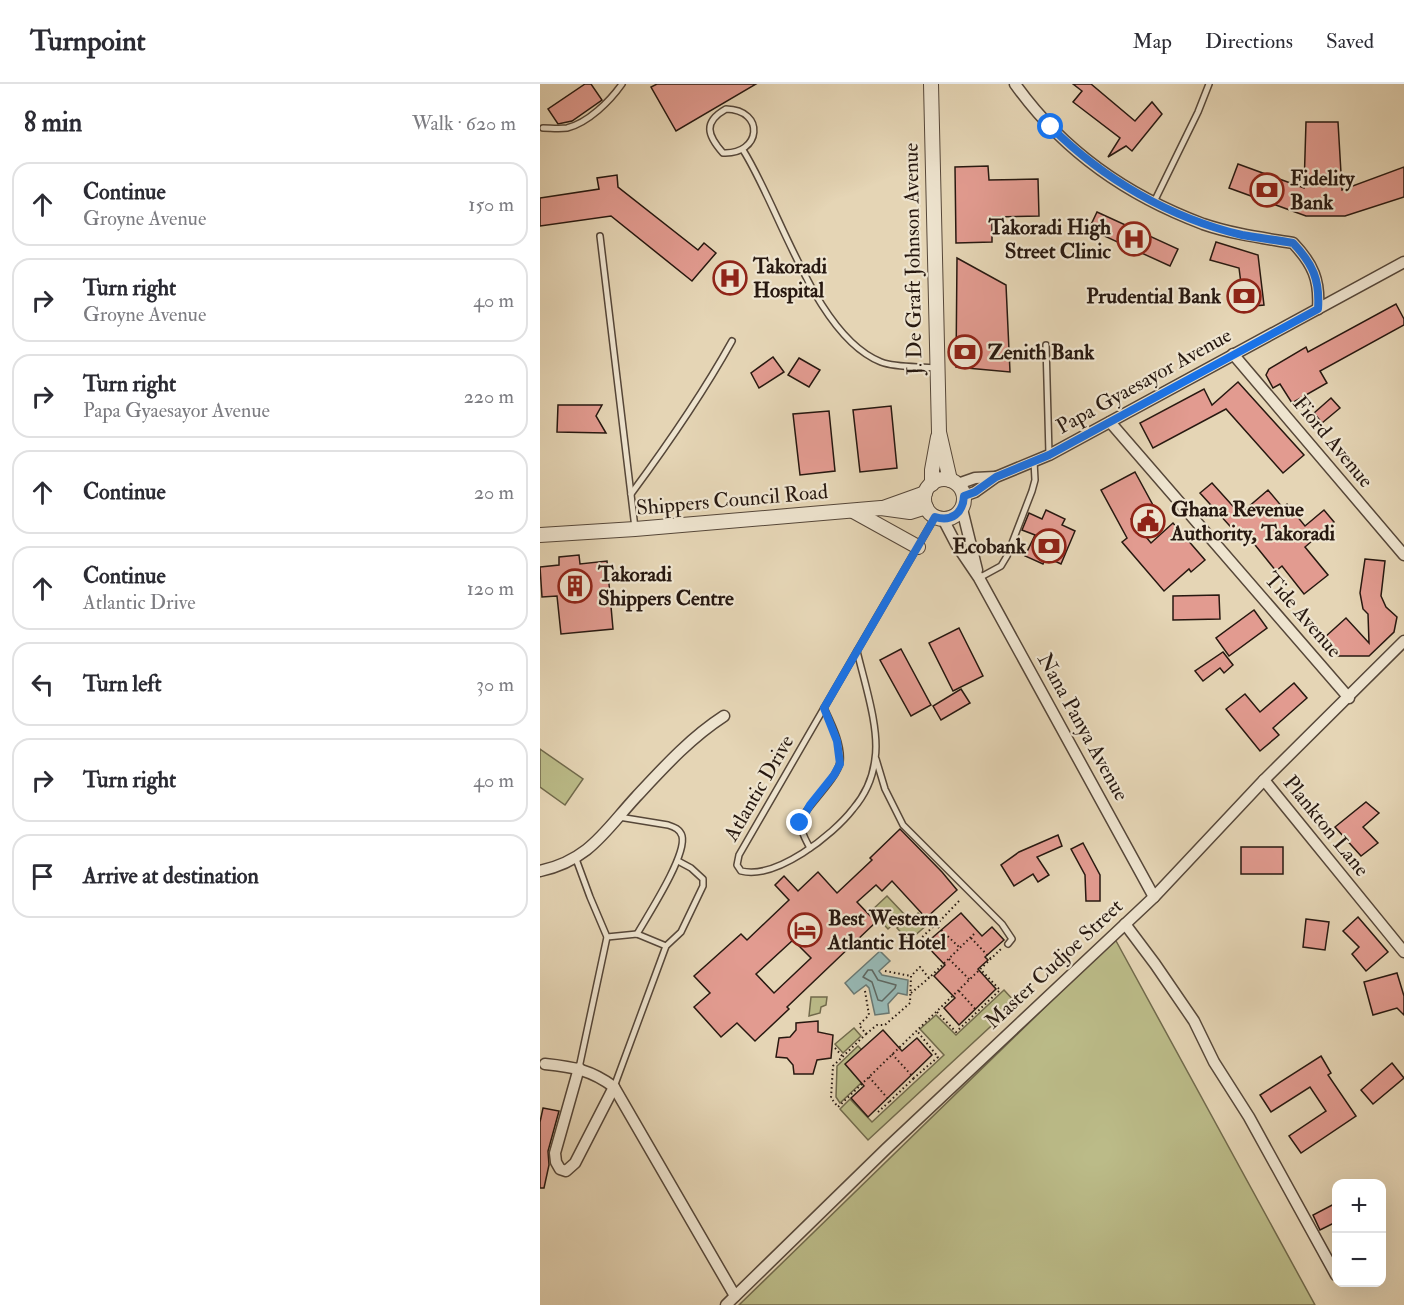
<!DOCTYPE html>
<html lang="en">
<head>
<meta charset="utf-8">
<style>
	body { margin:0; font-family:"IM FELL Double Pica",serif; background:#f7f7f7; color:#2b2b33 }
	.controls { position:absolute; right:18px; bottom:18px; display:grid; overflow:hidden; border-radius:12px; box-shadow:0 6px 24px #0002 }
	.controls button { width:54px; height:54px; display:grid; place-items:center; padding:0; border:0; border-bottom:2px solid #e1e1e2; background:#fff; color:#2b2b33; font:30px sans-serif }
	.stop { position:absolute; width:18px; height:18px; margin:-14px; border:4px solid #1a73e8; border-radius:50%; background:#fff }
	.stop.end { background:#1a73e8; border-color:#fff; box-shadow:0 2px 6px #0008 }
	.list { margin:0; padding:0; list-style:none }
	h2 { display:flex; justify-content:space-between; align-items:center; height:78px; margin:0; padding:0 24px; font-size:26px }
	h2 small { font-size:20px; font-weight:400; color:#7c7c81 }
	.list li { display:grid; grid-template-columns:39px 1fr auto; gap:18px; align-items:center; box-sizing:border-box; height:84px; margin:0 12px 12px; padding:0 12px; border:2px solid #e1e1e2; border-radius:18px }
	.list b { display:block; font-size:22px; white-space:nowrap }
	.list p { margin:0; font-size:20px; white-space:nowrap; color:#7c7c81 }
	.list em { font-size:20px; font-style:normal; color:#7c7c81 }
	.icon { flex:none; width:33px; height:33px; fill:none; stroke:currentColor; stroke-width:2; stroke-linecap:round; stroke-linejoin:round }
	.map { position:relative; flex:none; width:864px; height:1221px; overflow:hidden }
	header { display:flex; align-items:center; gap:36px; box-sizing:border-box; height:84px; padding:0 30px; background:#fff; border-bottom:2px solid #e1e1e2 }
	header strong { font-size:28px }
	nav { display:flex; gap:33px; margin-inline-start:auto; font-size:21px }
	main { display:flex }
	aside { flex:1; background:#fff }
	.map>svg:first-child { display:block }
	.green { fill:#bb8; stroke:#716a4c; stroke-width:1.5 }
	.water { fill:#97b8b4; stroke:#6a7872; stroke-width:1.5 }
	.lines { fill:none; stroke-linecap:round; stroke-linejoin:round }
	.shore { stroke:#5f6862; stroke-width:1.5 }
	.building { fill:#e29b90; stroke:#271810; stroke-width:1.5; fill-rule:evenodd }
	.service-casing { stroke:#564739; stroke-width:8 }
	.minor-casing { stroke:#564739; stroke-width:13 }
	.tertiary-casing { stroke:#564739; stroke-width:16 }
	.path { stroke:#271810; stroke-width:2; stroke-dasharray:1.5 3; stroke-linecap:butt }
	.service { stroke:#eee4cf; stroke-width:5 }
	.minor { stroke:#eee4cf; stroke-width:10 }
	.tertiary { stroke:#eee4cf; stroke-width:14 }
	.route { stroke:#1a73e8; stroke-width:8 }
	.labels { text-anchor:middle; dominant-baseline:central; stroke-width:4.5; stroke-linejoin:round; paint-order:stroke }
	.poi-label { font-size:21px; font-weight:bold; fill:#271810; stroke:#eee4cf; text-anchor:start }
	.street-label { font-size:21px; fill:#271810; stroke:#eee4cf }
</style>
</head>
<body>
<header>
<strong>Turnpoint</strong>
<nav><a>Map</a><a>Directions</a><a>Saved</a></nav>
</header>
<main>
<aside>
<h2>8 min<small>Walk · 620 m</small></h2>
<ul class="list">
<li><svg class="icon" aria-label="ahead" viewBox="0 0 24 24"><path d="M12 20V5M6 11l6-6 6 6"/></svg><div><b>Continue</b><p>Groyne Avenue</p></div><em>150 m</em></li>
<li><svg class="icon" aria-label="right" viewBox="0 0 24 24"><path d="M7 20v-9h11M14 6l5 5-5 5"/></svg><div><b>Turn right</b><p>Groyne Avenue</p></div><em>40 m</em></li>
<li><svg class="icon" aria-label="right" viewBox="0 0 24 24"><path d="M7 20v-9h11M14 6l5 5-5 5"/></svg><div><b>Turn right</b><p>Papa Gyaesayor Avenue</p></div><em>220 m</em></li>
<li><svg class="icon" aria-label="ahead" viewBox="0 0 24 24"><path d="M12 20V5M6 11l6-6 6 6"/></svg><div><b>Continue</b></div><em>20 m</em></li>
<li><svg class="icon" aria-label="ahead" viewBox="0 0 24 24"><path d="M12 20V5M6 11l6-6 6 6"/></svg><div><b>Continue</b><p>Atlantic Drive</p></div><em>120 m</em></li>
<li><svg class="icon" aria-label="left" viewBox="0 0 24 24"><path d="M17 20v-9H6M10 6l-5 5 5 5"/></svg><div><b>Turn left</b></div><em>30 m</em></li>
<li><svg class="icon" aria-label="right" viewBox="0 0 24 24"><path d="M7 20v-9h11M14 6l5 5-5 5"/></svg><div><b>Turn right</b></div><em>40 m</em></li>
<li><svg class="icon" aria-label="arrive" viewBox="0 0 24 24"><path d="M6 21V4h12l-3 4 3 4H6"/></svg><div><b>Arrive at destination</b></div></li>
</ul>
</aside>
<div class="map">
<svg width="864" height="1221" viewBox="0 0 864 1221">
	<rect width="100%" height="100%" fill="#e5d5b5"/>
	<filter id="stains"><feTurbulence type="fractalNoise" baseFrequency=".00333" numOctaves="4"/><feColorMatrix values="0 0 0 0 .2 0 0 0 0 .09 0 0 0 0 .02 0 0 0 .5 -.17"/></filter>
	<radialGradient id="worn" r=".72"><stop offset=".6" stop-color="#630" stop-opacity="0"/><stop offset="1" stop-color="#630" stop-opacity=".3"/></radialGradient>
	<g class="green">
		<polygon points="0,665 43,695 25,721 0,703"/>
		<polygon points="347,812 364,830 348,845 331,827"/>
		<polygon points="378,829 388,840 372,854 370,852 367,855 357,844 370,832 373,834"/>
		<polygon points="575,855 775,1221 199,1221"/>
		<polygon points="464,906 476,919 328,1056 300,1025 310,1015 332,1038 404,971 380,945 396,931 416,951"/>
		<polygon points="271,913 287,913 286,921 281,923 280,929 269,932"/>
		<polygon points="314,944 321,952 303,969 295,960"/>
		<polygon points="318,962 338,983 300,1019 296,1013 297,982"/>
	</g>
	<polygon class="water" points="340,867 350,877 339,887 342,891 368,896 367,911 358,909 348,920 349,929 335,931 329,904 326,901 314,910 305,899"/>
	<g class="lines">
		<polygon class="shore" points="328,886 332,886 338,896 356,901 355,904 342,917 338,916 332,898 323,893"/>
	</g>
	<g class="building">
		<polygon points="45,0 51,0 62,16 32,37 18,40 8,25"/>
		<polygon points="117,0 216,0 136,47 111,3"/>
		<polygon points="533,0 551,0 595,37 612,18 622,30 592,67 586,62 568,73 580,54 533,18 542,7"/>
		<polygon points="766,38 798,38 802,106 864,83 864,113 805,132 766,132 689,104 698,80 764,104"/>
		<polygon points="448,82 449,96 498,95 499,132 452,133 452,158 416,159 415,83"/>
		<polygon points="77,91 78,103 158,166 164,159 176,169 152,197 71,132 0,142 0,114 59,105 57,94"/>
		<polygon points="557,128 638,165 630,182 549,145"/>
		<polygon points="676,158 718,171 724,221 704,223 699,184 670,176"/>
		<polygon points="417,174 466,201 470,288 416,283"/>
		<polygon points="856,220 864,235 864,241 780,287 787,299 752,319 740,300 733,304 726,291 729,285 766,263 768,268"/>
		<polygon points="233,273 244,288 219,304 211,289"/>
		<polygon points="259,274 280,286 269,303 248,291"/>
		<polygon points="698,298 764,371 743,389 686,325 613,364 600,339 664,305 672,321"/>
		<polygon points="791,314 800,324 782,339 774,329"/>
		<polygon points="18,321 62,321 56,332 66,349 17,348"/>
		<polygon points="351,322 357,384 320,388 313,326"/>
		<polygon points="289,327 295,387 260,391 253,330"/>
		<polygon points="595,388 614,423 591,435 611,459 633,439 665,476 651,488 649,485 624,507 582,458 587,454 561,406"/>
		<polygon points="672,399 700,430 728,406 743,424 747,420 765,442 784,426 794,438 765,463 788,491 764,510 742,482 736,487 703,446 698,451 660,409"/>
		<polygon points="506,426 525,435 522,441 535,447 521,480 506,473 503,480 485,472 495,451 482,446 489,429 502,435"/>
		<polygon points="39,471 40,480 67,477 73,545 21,550 17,512 2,513 0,483 19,481 19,473"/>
		<polygon points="825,475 845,477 841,512 846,523 857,533 854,548 829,572 796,572 785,559 788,557 785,553 806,534 829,559 828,530 823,525 820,509"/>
		<polygon points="679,511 680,535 633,536 633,512"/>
		<polygon points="714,526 727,544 689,572 676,554"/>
		<polygon points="419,544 443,592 413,607 389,559"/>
		<polygon points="361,565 391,621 371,632 340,576"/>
		<polygon points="683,568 693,581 684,589 680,584 663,597 655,587"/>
		<polygon points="754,599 767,614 733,644 739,651 720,667 686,625 705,610 720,628"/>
		<polygon points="421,605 430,619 401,636 393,622"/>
		<polygon points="826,718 839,729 823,743 838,759 821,772 795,743"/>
		<path d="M360,745L402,788L417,806L386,834L352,797L342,807L336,801L317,818L336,838L247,923L249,925L215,957L197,939L181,953L154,923L170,909L154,892L201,850L207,856L249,816L235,801L244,792L258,807L278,788L297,809L332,776L330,774ZM253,856L271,874L234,909L216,890Z"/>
		<polygon points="518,751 522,762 497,773 509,791 498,798 493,790 474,802 461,781 479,768"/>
		<polygon points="543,759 560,791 560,817 546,817 545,791 531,765"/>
		<rect x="701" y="763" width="42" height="27"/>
		<polygon points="421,829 442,852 452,843 464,856 445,873 448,876 438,885 456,905 419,941 404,924 415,914 394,892 405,881 385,860"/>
		<polygon points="818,833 848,868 826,887 812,870 819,863 803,847"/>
		<polygon points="766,835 789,838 785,866 763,863"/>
		<polygon points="857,889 864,912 864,931 857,924 833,931 824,898"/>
		<polygon points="278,937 278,948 293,951 291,974 277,976 273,990 254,990 253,981 247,974 236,973 239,954 250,953 256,946 256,939"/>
		<polygon points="343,946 362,967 377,954 392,971 328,1033 311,1014 324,1002 305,980"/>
		<polygon points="781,972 791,989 788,991 816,1032 761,1069 749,1052 786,1027 770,1003 731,1028 720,1011"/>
		<polygon points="852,979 864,994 833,1020 821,1006"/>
		<polygon points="3,1024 19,1027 8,1067 9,1081 4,1104 0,1104 0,1038"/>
		<polygon points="796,1119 796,1138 780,1146 773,1131"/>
	</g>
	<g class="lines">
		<defs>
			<g id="service">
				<path d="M186,25C226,26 221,71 183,69C167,51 163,38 186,25Z"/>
				<path d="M3,44C10,44 19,45 27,44C48,39 70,17 82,0"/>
				<path d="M203,66C240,124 275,252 341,278C357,284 379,282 396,284"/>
				<polyline points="614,118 658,28 669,0"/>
				<polyline points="60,152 95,444"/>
				<polyline points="506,261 509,370"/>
				<path d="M91,410C128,360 162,311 192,257"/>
				<polyline points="439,494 461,482 467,472 492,407 495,396 494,377"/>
				<path d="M317,567C324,597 340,645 335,675C333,693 325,711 313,725C293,751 236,796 201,787L197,781L199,771Z"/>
				<polyline points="317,567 395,433"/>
				<polyline points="336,675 345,705 363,741 462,840 472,855 468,860"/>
				<path d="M79,733L128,741C134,743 140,745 142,752C147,771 108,831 97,850"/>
				<path d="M270,764C264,753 259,745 263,732C272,717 297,694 300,678C302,660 291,639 284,624"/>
				<polyline points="36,775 50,813 67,853 39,984"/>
				<polyline points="67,853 97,850 126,862"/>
				<polyline points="74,1003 126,862 141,848 163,802 163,795 151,784 138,777"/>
			</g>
			<g id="minor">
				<path d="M475,0C522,66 588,112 663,140C692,150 723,154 753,159C773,180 780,196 778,225"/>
				<polyline points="693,270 864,471"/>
				<polyline points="570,338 809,614"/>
				<polyline points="418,400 435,394 455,393"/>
				<polyline points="424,412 435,408 456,393 509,371 864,178"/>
				<polyline points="422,425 437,486"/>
				<polyline points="403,435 416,460 439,494 614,813"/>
				<polyline points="724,696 864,868"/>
				<path d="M0,787C49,776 64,748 96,713C123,684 150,654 184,632"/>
				<polyline points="585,840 615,880 654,937 674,978 709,1033 796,1191"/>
				<path d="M5,980C34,983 51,986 74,1003L195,1212"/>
				<polyline points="39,984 15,1069 16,1078 20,1085 26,1087 35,1079 74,1003"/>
				<polyline points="186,1221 347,1064 614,813 724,696 864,557"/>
			</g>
			<g id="tertiary">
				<polyline points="391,0 399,348 410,396"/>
				<circle cx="404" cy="415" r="20"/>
				<polyline points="392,400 392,386 398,353"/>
				<polyline points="343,424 385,409"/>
				<polyline points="313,427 378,463"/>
				<polyline points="0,451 95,445 341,424 370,428 386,423"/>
			</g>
		</defs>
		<use href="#service" class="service-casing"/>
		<use href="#minor" class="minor-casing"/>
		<use href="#tertiary" class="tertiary-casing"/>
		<g class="path">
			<polyline points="419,817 396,841 420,864"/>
			<polyline points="431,854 451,875"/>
			<polyline points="379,856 395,841"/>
			<polyline points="409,875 430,896"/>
			<polyline points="345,887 371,892"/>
			<polyline points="325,907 329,931 319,941 326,950 293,982 291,1014 298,1023 462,864"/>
			<polyline points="419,907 437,927"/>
			<polyline points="371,909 389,894"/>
			<polyline points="397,928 416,948 460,906 441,886"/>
			<polyline points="326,950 337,941 345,941 370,919 371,892 380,883 389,894 436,848"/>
			<polyline points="295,964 303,973"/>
			<polyline points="352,970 374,994 398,973 377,947"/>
			<polyline points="329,993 350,1017 374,994"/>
			<polyline points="338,1028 350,1017"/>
		</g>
		<use href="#service" class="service"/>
		<use href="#minor" class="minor"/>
		<use href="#tertiary" class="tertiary"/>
	</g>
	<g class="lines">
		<path class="route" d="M260,739L270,721L294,691L300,680L297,657L284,624L395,433C412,438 423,429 424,412L435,408L456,393L509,371L778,225C780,196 773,180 753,159C736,156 719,154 702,151C630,134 563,95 511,43"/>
	</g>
	<defs>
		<symbol id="bank-ring" viewBox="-11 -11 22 22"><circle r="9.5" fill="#eee4cf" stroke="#8f2418" stroke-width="1.5"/><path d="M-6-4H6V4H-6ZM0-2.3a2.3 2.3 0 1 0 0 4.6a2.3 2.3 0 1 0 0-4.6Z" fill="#8f2418"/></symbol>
		<symbol id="hospital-ring" viewBox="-11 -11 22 22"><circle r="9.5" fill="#eee4cf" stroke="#8f2418" stroke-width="1.5"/><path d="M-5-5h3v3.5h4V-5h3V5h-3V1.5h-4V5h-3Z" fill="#8f2418"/></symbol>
		<symbol id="civic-ring" viewBox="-11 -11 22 22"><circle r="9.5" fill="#eee4cf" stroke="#8f2418" stroke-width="1.5"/><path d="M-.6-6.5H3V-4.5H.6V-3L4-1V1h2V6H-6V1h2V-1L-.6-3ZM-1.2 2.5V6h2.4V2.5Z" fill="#8f2418"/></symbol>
		<symbol id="building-ring" viewBox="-11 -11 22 22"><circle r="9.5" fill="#eee4cf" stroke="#8f2418" stroke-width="1.5"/><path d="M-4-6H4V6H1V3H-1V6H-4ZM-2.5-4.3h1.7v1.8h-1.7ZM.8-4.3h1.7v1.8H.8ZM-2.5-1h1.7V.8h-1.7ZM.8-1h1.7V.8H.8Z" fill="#8f2418"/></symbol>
		<symbol id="hotel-ring" viewBox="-11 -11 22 22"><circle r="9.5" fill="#eee4cf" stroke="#8f2418" stroke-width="1.5"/><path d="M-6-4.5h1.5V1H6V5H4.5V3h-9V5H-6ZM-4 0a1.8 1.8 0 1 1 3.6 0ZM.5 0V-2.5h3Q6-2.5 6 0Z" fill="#8f2418"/></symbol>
	</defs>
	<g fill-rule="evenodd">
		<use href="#bank-ring" x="708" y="87" width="38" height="38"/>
		<use href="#hospital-ring" x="575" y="136" width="38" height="38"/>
		<use href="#hospital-ring" x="171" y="175" width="38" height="38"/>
		<use href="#bank-ring" x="685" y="193" width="38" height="38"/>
		<use href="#bank-ring" x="406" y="249" width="38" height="38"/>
		<use href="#civic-ring" x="589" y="418" width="38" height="38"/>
		<use href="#bank-ring" x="490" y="443" width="38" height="38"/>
		<use href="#building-ring" x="16" y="483" width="38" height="38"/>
		<use href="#hotel-ring" x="246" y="827" width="38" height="38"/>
	</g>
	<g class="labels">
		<g class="poi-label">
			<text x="750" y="94">Fidelity<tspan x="750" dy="24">Bank</tspan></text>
			<text x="571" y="143" text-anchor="end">Takoradi High<tspan x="571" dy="24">Street Clinic</tspan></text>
			<text x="213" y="182">Takoradi<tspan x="213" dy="24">Hospital</tspan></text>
			<text x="681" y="212" text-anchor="end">Prudential Bank</text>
			<text x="448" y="268">Zenith Bank</text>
			<text x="631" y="425">Ghana Revenue<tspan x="631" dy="24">Authority, Takoradi</tspan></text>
			<text x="486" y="462" text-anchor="end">Ecobank</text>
			<text x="58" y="490">Takoradi<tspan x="58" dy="24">Shippers Centre</tspan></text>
			<text x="288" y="834">Best Western<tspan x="288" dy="24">Atlantic Hotel</tspan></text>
		</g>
		<g class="street-label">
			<text transform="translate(373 175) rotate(-91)">J. De Graft Johnson Avenue</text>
			<text transform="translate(604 297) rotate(-29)">Papa Gyaesayor Avenue</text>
			<text transform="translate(793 358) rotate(50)">Fiord Avenue</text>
			<text transform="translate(192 416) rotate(-5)">Shippers Council Road</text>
			<text transform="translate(763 531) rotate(49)">Tide Avenue</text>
			<text transform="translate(543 643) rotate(61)">Nana Panya Avenue</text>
			<text transform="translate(219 704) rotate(-60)">Atlantic Drive</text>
			<text transform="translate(786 742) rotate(51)">Plankton Lane</text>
			<text transform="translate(514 880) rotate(-43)">Master Cudjoe Street</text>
		</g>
	</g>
	<rect width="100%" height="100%" filter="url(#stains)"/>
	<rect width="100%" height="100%" fill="url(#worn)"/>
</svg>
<div class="controls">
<button>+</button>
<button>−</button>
</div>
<div class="stop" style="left:511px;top:43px"></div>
<div class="stop end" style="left:260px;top:739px"></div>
</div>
</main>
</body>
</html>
